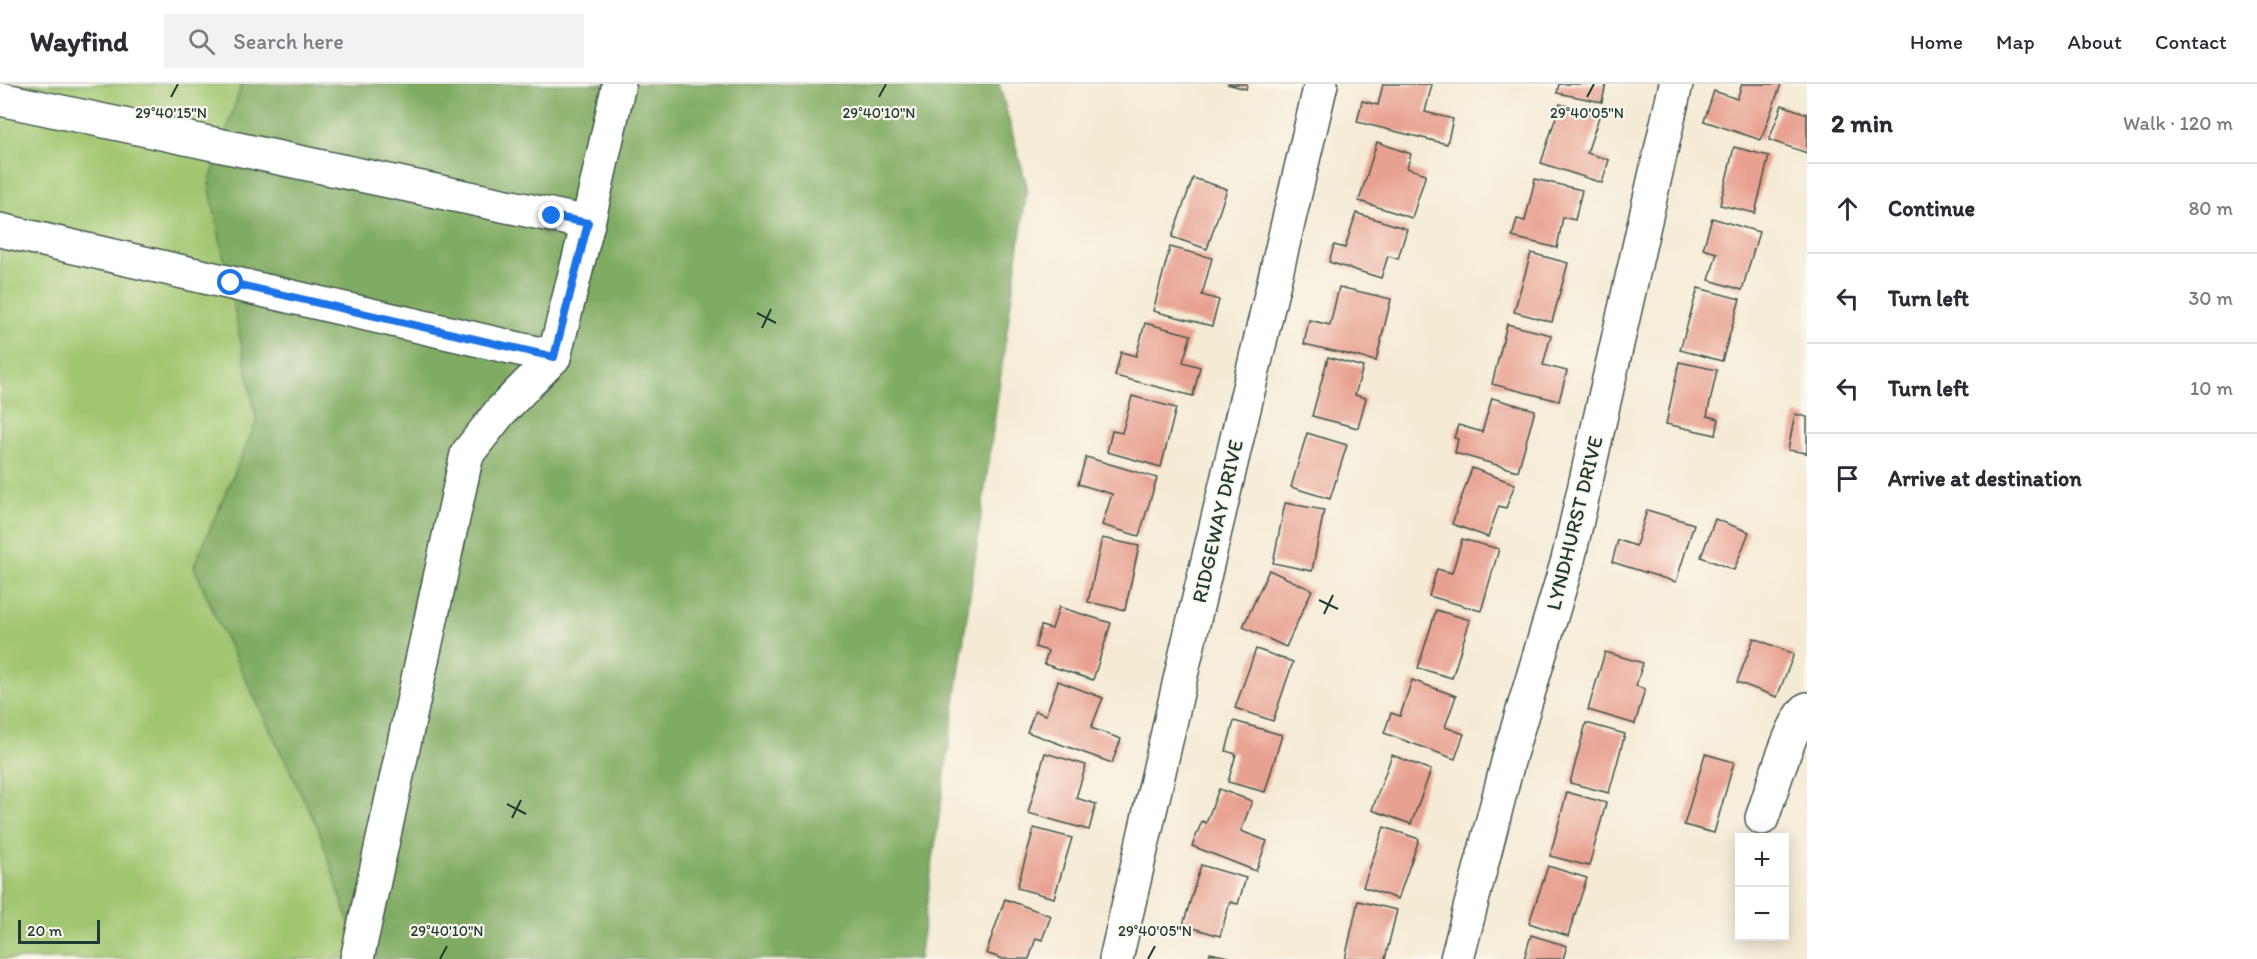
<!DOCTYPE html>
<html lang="en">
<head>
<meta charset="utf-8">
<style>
	body { margin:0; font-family:Itim,sans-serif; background:#f2f2f3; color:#2b2b33 }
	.controls { position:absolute; right:18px; bottom:18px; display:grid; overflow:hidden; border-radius:0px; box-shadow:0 3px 15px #0003 }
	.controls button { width:54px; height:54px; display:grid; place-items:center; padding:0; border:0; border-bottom:2px solid #e1e1e2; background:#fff; color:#2b2b33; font:30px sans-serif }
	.scale { position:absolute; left:18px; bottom:15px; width:82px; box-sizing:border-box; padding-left:6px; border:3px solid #1f3d34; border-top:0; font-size:16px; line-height:21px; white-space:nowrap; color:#1f3d34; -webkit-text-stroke:4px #fbf7ec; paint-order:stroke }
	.stop { position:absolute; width:18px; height:18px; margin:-14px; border:4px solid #1a73e8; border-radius:50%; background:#fff }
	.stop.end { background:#1a73e8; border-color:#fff; box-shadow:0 2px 6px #0008 }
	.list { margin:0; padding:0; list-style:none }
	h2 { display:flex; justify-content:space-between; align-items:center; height:78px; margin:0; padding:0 24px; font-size:26px }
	h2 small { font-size:20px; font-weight:400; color:#7c7c81 }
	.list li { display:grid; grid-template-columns:39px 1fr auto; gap:18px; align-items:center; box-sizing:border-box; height:90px; padding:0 24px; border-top:2px solid #e1e1e2 }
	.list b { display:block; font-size:22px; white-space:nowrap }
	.list em { font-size:20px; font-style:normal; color:#7c7c81 }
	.icon { flex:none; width:33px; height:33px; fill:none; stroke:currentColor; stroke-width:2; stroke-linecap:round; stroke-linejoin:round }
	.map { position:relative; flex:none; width:1807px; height:875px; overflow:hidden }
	header { display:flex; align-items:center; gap:36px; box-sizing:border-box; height:84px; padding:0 30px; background:#fff; border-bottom:2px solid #e1e1e2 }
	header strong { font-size:28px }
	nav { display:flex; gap:33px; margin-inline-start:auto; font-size:21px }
	.search { width:420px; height:54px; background:#f2f2f3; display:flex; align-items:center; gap:15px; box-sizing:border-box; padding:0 21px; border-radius:0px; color:#7c7c81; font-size:22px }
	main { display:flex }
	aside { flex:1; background:#fff }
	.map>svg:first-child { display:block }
	.green { fill:#a1c66f; stroke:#608252; stroke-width:1.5 }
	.forest { fill:#80ab62; stroke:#50744b; stroke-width:1.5 }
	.building { fill:#e8a190 }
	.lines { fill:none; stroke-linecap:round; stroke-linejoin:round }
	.minor-casing { stroke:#3f574c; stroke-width:36 }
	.minor { stroke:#fff; stroke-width:33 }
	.route { stroke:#1a73e8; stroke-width:8 }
	.ticks { fill:none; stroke:#1f3d34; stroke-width:2 }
	.labels { text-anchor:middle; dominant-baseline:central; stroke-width:4.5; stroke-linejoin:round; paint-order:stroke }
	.street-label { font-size:21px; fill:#1f3d34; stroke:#fbf7ec }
	.ticks-label { font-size:15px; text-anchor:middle; fill:#1f3d34; stroke:#fbf7ec; stroke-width:4.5; stroke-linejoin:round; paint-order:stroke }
</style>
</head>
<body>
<header>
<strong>Wayfind</strong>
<div class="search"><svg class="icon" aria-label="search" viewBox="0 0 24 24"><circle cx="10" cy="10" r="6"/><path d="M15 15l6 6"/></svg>Search here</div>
<nav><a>Home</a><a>Map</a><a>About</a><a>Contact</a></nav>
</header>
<main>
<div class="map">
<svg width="1807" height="875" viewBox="0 0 1807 875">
	<rect width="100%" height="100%" fill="#fbf7ec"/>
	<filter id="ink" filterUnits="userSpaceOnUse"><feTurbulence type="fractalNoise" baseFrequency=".0167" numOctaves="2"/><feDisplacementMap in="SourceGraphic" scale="12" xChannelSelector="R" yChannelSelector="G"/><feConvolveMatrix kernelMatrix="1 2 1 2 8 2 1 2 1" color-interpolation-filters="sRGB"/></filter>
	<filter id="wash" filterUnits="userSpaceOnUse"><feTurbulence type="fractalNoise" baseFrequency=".008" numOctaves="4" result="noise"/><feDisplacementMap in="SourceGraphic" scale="24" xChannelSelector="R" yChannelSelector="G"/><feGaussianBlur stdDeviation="1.35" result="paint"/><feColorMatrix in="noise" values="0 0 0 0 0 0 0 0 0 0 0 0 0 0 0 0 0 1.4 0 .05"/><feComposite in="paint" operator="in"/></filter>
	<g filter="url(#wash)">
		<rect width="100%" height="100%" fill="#f5ebd5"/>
		<polygon class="green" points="0,0 242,0 209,100 257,337 194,482 217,536 319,746 361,875 0,875"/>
		<polygon class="forest" points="242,0 999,0 1027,103 919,875 361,875 319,746 217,536 194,482 257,337 209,100"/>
		<g id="blocks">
			<g class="building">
				<polygon points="1227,0 1247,0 1246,5"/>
				<polygon points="1383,0 1432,0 1425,28 1453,35 1447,60 1357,38 1362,17 1378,21"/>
				<polygon points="1559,0 1606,0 1602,18 1557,9"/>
				<polygon points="1742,0 1781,0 1761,56 1704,37 1714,7 1737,15"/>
				<polygon points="1560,20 1599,33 1587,69 1609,76 1602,99 1541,79"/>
				<polygon points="1782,21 1807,30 1807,69 1769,56"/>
				<polygon points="1377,58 1411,70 1407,84 1426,90 1412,134 1359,117"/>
				<polygon points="1734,63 1769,72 1755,129 1720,121"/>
				<polygon points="1193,94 1227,105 1207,165 1172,153"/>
				<polygon points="1535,95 1582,106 1575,136 1563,133 1557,164 1512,153 1517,135 1525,137"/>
				<polygon points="1356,129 1407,145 1398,175 1388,172 1381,194 1329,178 1334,161 1345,164"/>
				<polygon points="1712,134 1759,148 1742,206 1709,196 1717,169 1703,165"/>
				<polygon points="1170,163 1212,174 1202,211 1219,216 1212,242 1153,227"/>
				<polygon points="1531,169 1568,179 1552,238 1514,228"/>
				<polygon points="1339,203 1391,215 1376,277 1304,260 1309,236 1330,241"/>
				<polygon points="1698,204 1740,215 1722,277 1680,266"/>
				<polygon points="1145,239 1191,251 1183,278 1200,283 1193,312 1115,292 1121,268 1136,272"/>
				<polygon points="1507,240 1551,251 1543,281 1567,287 1559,317 1492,300"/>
				<polygon points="1328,273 1363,283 1355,311 1366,314 1358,344 1312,332"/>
				<polygon points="1679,278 1717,286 1707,332 1719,335 1716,351 1666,340"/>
				<polygon points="1132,312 1176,324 1161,383 1107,368 1112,347 1122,349"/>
				<polygon points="1492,314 1535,326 1518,387 1455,369 1458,355 1454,354 1458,341 1482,348"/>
				<polygon points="1795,330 1807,333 1807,369 1788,366"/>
				<polygon points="1307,349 1347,361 1330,415 1291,403"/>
				<polygon points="1086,373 1157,394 1139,452 1102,441 1112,410 1078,400"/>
				<polygon points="1472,384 1515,400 1506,424 1499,422 1488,453 1452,440"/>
				<polygon points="1285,419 1324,426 1312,487 1273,479"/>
				<polygon points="1647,426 1694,440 1676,498 1612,478 1618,456 1636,462"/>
				<polygon points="1715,435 1749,448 1734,486 1701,473"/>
				<polygon points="1102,454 1139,462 1125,526 1088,518"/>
				<polygon points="1462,455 1499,465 1481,527 1429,512 1437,485 1452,489"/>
				<polygon points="1269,486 1312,506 1286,563 1243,543"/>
				<polygon points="1059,523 1111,539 1093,596 1044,580 1048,567 1035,563 1041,542 1052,545"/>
				<polygon points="1436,526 1470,536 1452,594 1418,584"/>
				<polygon points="1754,554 1794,570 1777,613 1737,598"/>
				<polygon points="1256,565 1293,578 1273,637 1235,624"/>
				<polygon points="1605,568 1643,579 1636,602 1645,605 1635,640 1588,626"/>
				<polygon points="1412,596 1456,612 1445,643 1464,650 1455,675 1384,649 1391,629 1400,632"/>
				<polygon points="1058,597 1103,614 1091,644 1121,655 1112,679 1027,648 1035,627 1046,631"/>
				<polygon points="1234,637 1282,651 1265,708 1228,698 1236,670 1226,667"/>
				<polygon points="1586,639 1625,650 1609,709 1570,699"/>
				<polygon points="1045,669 1086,681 1076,714 1096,720 1089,746 1028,729"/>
				<polygon points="1705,670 1734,678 1714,749 1684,741"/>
				<polygon points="1392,671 1431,686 1411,740 1372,726"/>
				<polygon points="1219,705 1252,717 1241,747 1267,757 1256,787 1192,762 1202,737 1206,739"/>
				<polygon points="1567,708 1606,719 1589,782 1550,772"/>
				<polygon points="1384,743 1419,755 1398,815 1363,803"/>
				<polygon points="1034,744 1072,754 1054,814 1017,804"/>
				<polygon points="1201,781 1246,794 1238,820 1230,818 1220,852 1183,841"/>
				<polygon points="1548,782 1587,794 1568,852 1529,839"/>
				<polygon points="1005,815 1051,832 1042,856 1036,854 1029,875 1003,875 986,869"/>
				<polygon points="1358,817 1397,826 1385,875 1345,875"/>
				<polygon points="1531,851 1567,862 1563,875 1524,875"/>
				<polygon points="1210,869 1233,874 1233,875 1208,875"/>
			</g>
		</g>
	</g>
	<g filter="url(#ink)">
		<use href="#blocks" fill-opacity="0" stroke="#3f574c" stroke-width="1.5"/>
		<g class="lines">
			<defs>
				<g id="minor">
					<polyline points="0,15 588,139 619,0"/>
					<polyline points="0,146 554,273"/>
					<path d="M1762,734C1770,712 1791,638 1807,625"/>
					<polyline points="357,875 467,370 500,328 554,273 588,139"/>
					<polyline points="1116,875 1191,548 1321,0"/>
					<polyline points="1457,875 1510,670 1568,476 1676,0"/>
				</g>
			</defs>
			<use href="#minor" class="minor-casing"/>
			<use href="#minor" class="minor"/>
		</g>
	</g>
	<g class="lines" filter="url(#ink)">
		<polyline class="route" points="231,199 554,273 588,139 552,132"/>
	</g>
	<path class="ticks" d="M171,13L178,0M879,13L886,0M1587,13L1594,0M757,229L776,239M762,244L771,225M1319,516L1338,525M1324,530L1333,511M507,720L526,730M512,734L521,716M440,875L447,862M1148,875L1155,862"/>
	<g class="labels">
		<g class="street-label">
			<text transform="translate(1217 437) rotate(-77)">RIDGEWAY DRIVE</text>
			<text transform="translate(1574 439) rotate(-76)">LYNDHURST DRIVE</text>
		</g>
	</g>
	<g class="ticks-label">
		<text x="171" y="34">29°40'15"N</text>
		<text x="879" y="34">29°40'10"N</text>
		<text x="1587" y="34">29°40'05"N</text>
		<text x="447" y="852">29°40'10"N</text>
		<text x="1155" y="852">29°40'05"N</text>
	</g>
</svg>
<div class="controls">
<button>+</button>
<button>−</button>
</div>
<div class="scale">20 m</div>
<div class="stop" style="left:231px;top:199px"></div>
<div class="stop end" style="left:552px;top:132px"></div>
</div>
<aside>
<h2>2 min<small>Walk · 120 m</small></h2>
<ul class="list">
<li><svg class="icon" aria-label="ahead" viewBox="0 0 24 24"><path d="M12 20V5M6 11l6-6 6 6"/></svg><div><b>Continue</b></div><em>80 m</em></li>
<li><svg class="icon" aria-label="left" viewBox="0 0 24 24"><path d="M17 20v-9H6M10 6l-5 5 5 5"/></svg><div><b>Turn left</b></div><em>30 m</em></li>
<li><svg class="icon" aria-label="left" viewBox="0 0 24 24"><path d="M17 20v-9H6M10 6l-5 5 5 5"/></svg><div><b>Turn left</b></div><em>10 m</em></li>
<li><svg class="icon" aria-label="arrive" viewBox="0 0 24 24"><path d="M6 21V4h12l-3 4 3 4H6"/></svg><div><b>Arrive at destination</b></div></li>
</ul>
</aside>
</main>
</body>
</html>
